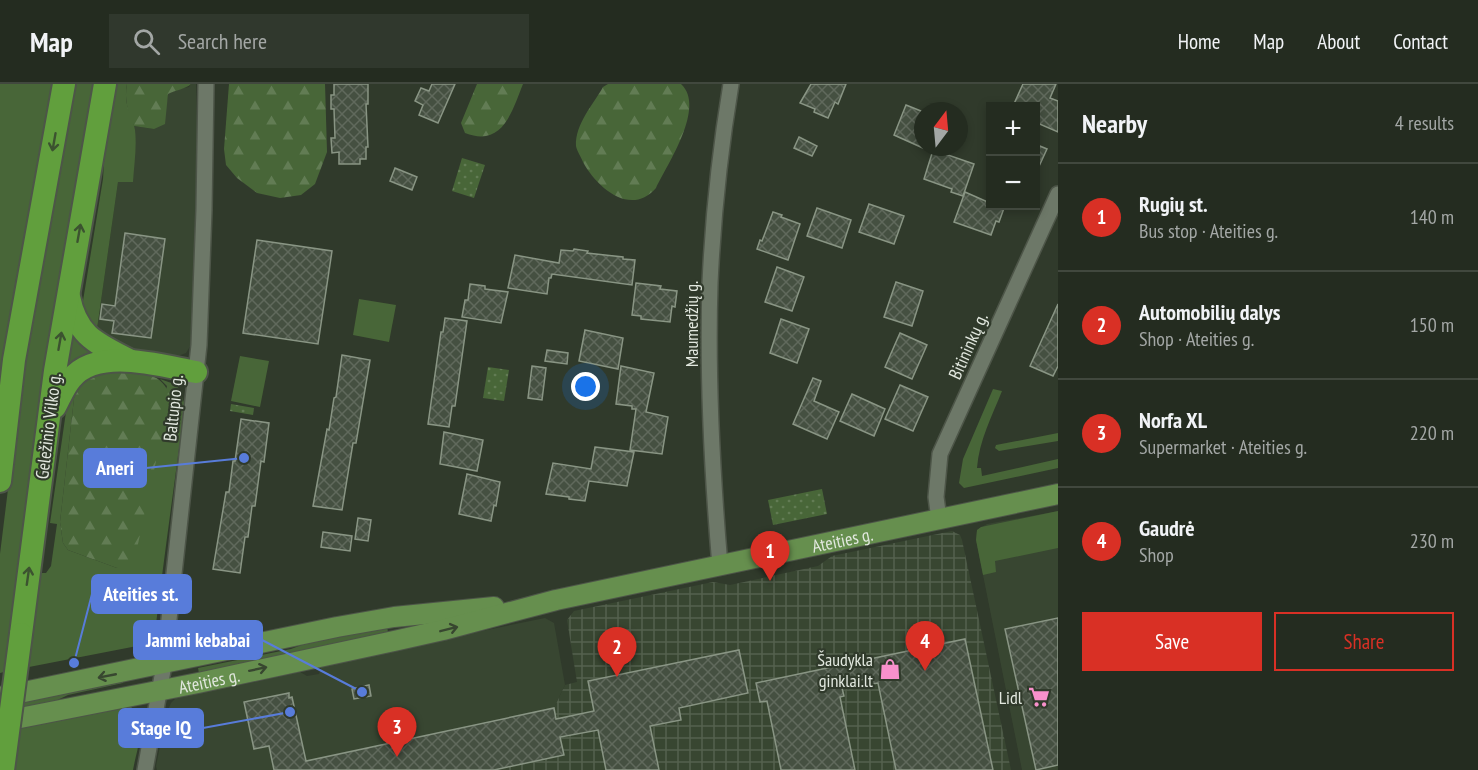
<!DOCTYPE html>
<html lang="en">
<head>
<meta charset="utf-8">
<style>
	body { margin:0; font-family:"PT Sans Narrow",sans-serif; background:#30382d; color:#f1f3f6 }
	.controls { position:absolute; right:18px; top:18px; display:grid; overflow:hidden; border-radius:0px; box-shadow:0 3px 9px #0003 }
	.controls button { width:54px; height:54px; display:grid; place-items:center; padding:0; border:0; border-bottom:2px solid #41483e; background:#242c20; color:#f1f3f6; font:30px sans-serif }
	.compass { position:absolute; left:914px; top:18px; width:54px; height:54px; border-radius:50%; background:#242c20; box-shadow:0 3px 9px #0003; rotate:16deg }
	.you { position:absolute; left:586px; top:303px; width:21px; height:21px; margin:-15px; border:4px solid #fff; border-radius:50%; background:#1a73e8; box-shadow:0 0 0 9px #1a73e833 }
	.badge { display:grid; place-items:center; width:39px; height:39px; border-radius:50%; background:#d93025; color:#fff; font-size:20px; font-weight:700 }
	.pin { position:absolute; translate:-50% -50px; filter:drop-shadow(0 2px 3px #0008) }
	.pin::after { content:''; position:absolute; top:32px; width:21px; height:18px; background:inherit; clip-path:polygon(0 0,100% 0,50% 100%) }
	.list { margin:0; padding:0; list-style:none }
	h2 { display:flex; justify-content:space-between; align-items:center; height:78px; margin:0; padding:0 24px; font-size:26px }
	h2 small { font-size:20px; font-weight:400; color:#a3a7a5 }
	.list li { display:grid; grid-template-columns:39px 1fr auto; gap:18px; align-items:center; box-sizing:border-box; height:108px; padding:0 24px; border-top:2px solid #41483e }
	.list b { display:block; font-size:22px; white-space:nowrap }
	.list p { margin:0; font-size:20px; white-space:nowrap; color:#a3a7a5 }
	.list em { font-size:20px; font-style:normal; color:#a3a7a5 }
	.actions { display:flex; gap:12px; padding:18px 24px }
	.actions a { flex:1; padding:14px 0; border:2px solid #d93025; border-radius:0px; text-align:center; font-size:21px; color:#d93025 }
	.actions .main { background:#d93025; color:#fff }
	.icon { flex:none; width:33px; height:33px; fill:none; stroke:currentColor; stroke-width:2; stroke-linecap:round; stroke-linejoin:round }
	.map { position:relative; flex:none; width:1058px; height:686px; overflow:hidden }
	header { display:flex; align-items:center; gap:36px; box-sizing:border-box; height:84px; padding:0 30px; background:#242c20; border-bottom:2px solid #41483e }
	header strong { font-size:28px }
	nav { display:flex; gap:33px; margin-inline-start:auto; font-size:21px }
	.search { width:420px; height:54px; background:#30382d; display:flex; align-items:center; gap:15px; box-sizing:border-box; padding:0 21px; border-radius:0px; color:#a3a7a5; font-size:22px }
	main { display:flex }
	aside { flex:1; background:#242c20 }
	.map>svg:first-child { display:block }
	.built { fill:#384631 }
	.industrial { fill:url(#industrial-grid) }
	.green { fill:#486638 }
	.forest { fill:url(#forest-firs) }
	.park { fill:url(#park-dots) }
	.building { fill:url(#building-cross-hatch); stroke:#899584; stroke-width:1.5 }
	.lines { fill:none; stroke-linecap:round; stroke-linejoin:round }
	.minor-casing { stroke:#4d5548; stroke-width:18 }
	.major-casing { stroke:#4d5548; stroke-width:22 }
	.highway-casing { stroke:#4d5548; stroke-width:26 }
	.minor { stroke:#6d7868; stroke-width:15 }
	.major { stroke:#668f4e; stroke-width:20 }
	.highway { stroke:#619f3d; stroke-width:22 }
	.highway-bridge-casing { stroke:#4d5548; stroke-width:26; stroke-linecap:butt }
	.highway-bridge { stroke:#619f3d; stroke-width:22 }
	.oneway { stroke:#3c5330 }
	.oneway2 { stroke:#384730 }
	.labels { text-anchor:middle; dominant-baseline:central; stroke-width:4.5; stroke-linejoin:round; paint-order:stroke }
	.street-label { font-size:18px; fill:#e2e8df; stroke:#303a2b }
	.poi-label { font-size:18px; fill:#e2e8df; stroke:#303a2b; text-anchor:end }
	.leader { fill:none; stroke:#587cda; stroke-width:2 }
	.callout-dot { fill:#587cda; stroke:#303a2b; stroke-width:2 }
	.callout { fill:#587cda; stroke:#587cda; stroke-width:2 }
	.callout-label { font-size:20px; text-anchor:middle; font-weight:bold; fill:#fff }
</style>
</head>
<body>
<header>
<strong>Map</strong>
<div class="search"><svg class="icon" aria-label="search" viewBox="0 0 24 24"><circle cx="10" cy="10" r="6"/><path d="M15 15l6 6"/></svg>Search here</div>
<nav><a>Home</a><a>Map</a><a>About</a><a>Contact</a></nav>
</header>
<main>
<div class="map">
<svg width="1058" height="686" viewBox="0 0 1058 686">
	<defs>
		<pattern id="industrial-grid" width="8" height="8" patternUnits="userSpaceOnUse" patternTransform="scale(1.5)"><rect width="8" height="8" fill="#384631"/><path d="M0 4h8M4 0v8" fill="none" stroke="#54614e"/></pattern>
		<pattern id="forest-firs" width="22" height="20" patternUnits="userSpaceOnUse" patternTransform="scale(1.5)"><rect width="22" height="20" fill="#486638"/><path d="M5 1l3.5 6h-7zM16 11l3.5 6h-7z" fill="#627c54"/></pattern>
		<pattern id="park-dots" width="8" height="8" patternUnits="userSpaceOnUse" patternTransform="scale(1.5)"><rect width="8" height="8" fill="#486638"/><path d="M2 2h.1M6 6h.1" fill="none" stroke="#627c54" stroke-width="1.8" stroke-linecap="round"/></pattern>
		<pattern id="building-cross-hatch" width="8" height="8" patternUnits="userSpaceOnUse" patternTransform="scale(1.5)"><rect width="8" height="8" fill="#455041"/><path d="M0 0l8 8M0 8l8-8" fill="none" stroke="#60695c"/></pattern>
	</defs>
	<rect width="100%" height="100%" fill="#303a2b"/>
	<g class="built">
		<polygon points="191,0 196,0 197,54 192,259 186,269 170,275 125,268 96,252 118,98 132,98 134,42 154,45 166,23 168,10 177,5 189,3"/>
		<polygon points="1058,427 1058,686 1022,686 976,456 977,446 987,440"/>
		<polygon points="545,534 554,539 565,601 554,624 564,671 494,686 157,686 156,682 167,628 171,619 179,611 225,600 241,601 300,588 307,592 319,590 321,583 326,579"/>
	</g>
	<polygon class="industrial" points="952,447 960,451 962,456 1011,686 494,686 564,671 554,624 565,601 577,598 567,536 574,527 713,498 730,501 818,482 832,472"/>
	<g class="green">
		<polygon points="0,0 57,0 33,135 16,195 0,297"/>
		<polygon points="73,0 96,0 47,289 4,588 0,589 0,470 21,300"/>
		<path d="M113,0H127C123,24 132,26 135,46C137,63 134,81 133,98H118L96,252L81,229L103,95L107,31Z"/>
		<polygon points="359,215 396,221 389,258 353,251"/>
		<polygon points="72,244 97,267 65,286"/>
		<polygon points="240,272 269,277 260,323 231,317"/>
		<path d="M160,295L177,301L184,318V327C174,403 163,480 154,557L132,563L29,583L34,537L35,505L41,489H46L51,482L57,440L50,439L68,314L76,297L60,438L63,459L68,466L117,484L167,302Z"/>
		<path d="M993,305L1002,307C992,332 979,357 977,384H981L982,392L1058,375V384L964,404L959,399L963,375Z"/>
		<polygon points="1058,349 1058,357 999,367 995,364 996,361"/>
		<polygon points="1058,427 1058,464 995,477 996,488 983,491 976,456 977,446 981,443"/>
		<polygon points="387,543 388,548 384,551 199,589 198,584 291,565 312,557"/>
		<polygon points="122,595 123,599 68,611 47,621 22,626 24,616"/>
		<path d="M122,623H131C149,635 136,668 133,686H13L20,644Z"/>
	</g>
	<g class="forest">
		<path d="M127,0H191C186,5 175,6 168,10L165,40L154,45L134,42C128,27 124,16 127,0Z"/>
		<polygon points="229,0 325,0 327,68 315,100 301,111 280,114 257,109 237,94 226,81 224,65"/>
		<path d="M477,0H523C512,27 503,64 465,49L461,39Z"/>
		<path d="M608,0H681C706,23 668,79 656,104C631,133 597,104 583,78C581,73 577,67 576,62C575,40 593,21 603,3Z"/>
		<path d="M118,283C142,290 163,288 170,313L138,460L130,478L117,484L68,466L63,459L60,438L76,297Z"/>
	</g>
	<g class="park">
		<polygon points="462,74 485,81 474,114 452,107"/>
		<polygon points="488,283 509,286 504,317 483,314"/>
		<polygon points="231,320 254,324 253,331 230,327"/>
		<polygon points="822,405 827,430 773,441 768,416"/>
	</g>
	<g class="building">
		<polygon points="334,0 368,0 368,20 366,20 368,63 366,63 366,75 360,75 360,80 339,80 339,68 332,69 331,54 335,54 334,25 331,25 331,11 334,11"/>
		<polygon points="432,0 455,0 438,39 419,31 423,21 415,17 421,4 429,7"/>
		<polygon points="811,0 846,0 838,20 835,18 828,34 814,28 815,25 800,19"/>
		<polygon points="1023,0 1056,0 1050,14 1058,17 1058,48 1035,38 1035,22 1013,22"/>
		<polygon points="906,21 921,27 920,31 923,32 923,64 894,51"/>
		<polygon points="799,53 817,62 812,72 794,64"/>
		<polygon points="1035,60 1047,65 1035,91"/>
		<polygon points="934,63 945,67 945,70 974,80 963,112 951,108 952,105 924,95"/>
		<polygon points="395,84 417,93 412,106 390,97"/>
		<polygon points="965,108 990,119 990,122 1004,124 999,138 996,137 991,151 954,138"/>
		<polygon points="869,120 904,132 894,160 859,148"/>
		<polygon points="817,124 851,136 842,164 807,152"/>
		<polygon points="773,128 782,131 781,133 800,140 788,176 757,165 760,156 762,157"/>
		<polygon points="125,149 165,155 151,254 112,249 114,237 100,235 102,220 115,222"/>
		<polygon points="257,156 332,167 318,260 243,249"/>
		<polygon points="574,165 588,167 587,169 623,173 623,175 635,176 632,201 552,190 551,194 549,194 547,210 508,204 515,171 559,179 561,166 573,167"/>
		<polygon points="777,183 804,193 792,227 765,218"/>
		<polygon points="896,198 923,207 912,242 884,233"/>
		<polygon points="636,199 661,202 660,205 677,207 675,223 672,222 670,238 641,235 641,232 632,231"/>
		<polygon points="470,200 485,202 485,205 508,208 501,239 462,233 465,216 468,216"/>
		<polygon points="1058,220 1058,282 1053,292 1030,282"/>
		<polygon points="445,234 467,237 455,322 452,322 449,343 428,340 441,248 443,248"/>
		<polygon points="781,235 809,245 797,279 770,269"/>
		<polygon points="585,246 623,254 618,285 579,277"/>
		<polygon points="900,249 927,261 912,295 885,283"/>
		<polygon points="547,266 568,269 567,280 545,277"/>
		<polygon points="342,271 370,276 356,359 353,359 342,426 313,422 327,345 329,346 334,314 336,313"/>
		<polygon points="532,282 546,284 542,316 528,314"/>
		<polygon points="621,282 654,289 646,328 668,333 662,370 630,366 636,325 632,325 632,322 616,320"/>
		<polygon points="813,294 821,297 814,317 839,328 827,355 793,340"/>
		<polygon points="900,301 928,313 913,347 885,335"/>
		<polygon points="852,310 885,325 874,352 840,337"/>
		<polygon points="241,335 269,339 264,378 261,377 255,422 252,422 248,453 245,453 240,489 213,485 226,408 229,408 233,377 235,377"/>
		<polygon points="444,348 483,356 477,387 440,380"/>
		<polygon points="595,363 634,368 627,402 589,397 585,417 569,415 569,413 546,410 553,379 591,385"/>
		<polygon points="467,390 500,398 496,422 494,421 491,437 459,430"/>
		<polygon points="358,434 371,436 368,457 355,455"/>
		<polygon points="323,448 352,452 350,467 321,463"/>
		<polygon points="1058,534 1058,681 1036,686 1005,545"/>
		<polygon points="965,555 993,686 896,686 878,599 867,601 865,595 841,600 844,612 840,613 855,686 781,686 767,617 760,618 756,599"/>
		<polygon points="739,566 748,609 679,624 681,636 650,642 659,686 606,686 598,646 560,653 564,671 494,686 274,686 269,662 254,665 244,618 289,609 289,614 292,613 306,677 554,624 556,635 594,627 588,597"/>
		<polygon points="369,601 371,612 354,615 352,605"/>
	</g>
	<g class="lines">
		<defs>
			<g id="minor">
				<polyline points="939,435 936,413 940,370 1058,110"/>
				<path d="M720,482C712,388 707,293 710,199C713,133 720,66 731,0"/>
				<polyline points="145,686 164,581 199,261 204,126 206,0"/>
			</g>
			<g id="major">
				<polyline points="0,613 337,543 394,533 494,523"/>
				<path id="s1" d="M0,638L198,599L394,557L443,546L556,516L1058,410"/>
			</g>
			<g id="highway">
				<path d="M69,213C77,252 96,259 129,276"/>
				<path d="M55,323C60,314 64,303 71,295C97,262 162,282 196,288"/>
				<polyline points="0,397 14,276 64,0"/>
				<polyline points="21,550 55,287 105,0"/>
			</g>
		</defs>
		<use href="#minor" class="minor-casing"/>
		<use href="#major" class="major-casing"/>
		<use href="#highway" class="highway-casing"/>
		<use href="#minor" class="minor"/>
		<use href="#major" class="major"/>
		<use href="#highway" class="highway"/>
		<defs>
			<polyline id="highway-bridge" points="3,686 21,550"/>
		</defs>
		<use href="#highway-bridge" class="highway-bridge-casing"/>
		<use href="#highway-bridge" class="highway-bridge"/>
	</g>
	<defs><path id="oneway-shaft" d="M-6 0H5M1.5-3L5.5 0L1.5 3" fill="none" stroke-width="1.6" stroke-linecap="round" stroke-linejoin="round" transform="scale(1.5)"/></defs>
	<g class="oneway">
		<use href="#oneway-shaft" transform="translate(54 58) rotate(100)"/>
		<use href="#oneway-shaft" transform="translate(79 149) rotate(-80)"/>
		<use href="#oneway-shaft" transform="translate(60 257) rotate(-80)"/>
		<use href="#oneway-shaft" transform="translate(28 492) rotate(-82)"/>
	</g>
	<g class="oneway2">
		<use href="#oneway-shaft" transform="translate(449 545) rotate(-14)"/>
		<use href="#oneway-shaft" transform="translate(258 585) rotate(-12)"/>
		<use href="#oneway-shaft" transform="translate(107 592) rotate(169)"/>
	</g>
	<defs>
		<symbol id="shop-bare" viewBox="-9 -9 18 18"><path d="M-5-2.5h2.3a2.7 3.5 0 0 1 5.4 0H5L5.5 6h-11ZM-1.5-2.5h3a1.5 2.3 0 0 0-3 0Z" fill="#f890cb" stroke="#303a2b" stroke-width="2.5" paint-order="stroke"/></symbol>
		<symbol id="supermarket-bare" viewBox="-9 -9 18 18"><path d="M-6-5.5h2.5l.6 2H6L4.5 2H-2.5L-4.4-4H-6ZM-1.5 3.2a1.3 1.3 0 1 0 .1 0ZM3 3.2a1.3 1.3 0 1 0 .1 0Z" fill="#f890cb" stroke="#303a2b" stroke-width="2.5" paint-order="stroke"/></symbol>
	</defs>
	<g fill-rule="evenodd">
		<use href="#shop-bare" x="875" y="570" width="30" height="30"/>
		<use href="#supermarket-bare" x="1024" y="598" width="30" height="30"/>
	</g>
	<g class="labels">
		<g class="street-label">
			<text transform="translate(691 240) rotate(-90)">Maumedžių g.</text>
			<text transform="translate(968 262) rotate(-66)">Bitininkų g.</text>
			<text transform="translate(173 324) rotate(-84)">Baltupio g.</text>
			<text transform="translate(48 342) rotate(-83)">Geležinio Vilko g.</text>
			<text stroke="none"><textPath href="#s1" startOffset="862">Ateities g.</textPath></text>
			<text stroke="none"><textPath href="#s1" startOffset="213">Ateities g.</textPath></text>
		</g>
		<g class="poi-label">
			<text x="873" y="575">Šaudykla<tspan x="873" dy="21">ginklai.lt</tspan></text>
			<text x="1022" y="613">Lidl</text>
		</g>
	</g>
	<path class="leader" d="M244 374L146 384M74 579L92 510M362 608L262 556M290 628L203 644"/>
	<g class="callout-dot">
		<circle cx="244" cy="374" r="6"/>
		<circle cx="74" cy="579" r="6"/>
		<circle cx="362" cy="608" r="6"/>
		<circle cx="290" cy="628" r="6"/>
	</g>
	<g class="callout">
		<rect x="84" y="365" width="62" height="38" rx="6"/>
		<rect x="92" y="491" width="99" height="38" rx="6"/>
		<rect x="134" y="537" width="128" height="38" rx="6"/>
		<rect x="119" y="625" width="84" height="38" rx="6"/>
	</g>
	<g class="callout-label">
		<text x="115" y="391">Aneri</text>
		<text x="141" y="517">Ateities st.</text>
		<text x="198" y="563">Jammi kebabai</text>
		<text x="161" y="651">Stage IQ</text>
	</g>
</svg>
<div class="controls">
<button>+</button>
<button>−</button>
</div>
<svg class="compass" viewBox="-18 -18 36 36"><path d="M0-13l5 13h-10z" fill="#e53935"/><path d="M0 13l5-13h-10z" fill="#a3a7a5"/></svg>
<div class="you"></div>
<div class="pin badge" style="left:770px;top:497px">1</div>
<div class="pin badge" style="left:617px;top:593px">2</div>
<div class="pin badge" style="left:397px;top:673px">3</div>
<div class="pin badge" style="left:925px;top:587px">4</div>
</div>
<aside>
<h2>Nearby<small>4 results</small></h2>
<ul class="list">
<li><span class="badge">1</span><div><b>Rugių st.</b><p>Bus stop · Ateities g.</p></div><em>140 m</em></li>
<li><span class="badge">2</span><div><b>Automobilių dalys</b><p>Shop · Ateities g.</p></div><em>150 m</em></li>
<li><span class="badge">3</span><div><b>Norfa XL</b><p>Supermarket · Ateities g.</p></div><em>220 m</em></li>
<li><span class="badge">4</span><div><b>Gaudrė</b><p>Shop</p></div><em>230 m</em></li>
</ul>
<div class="actions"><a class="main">Save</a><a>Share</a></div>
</aside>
</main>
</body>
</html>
